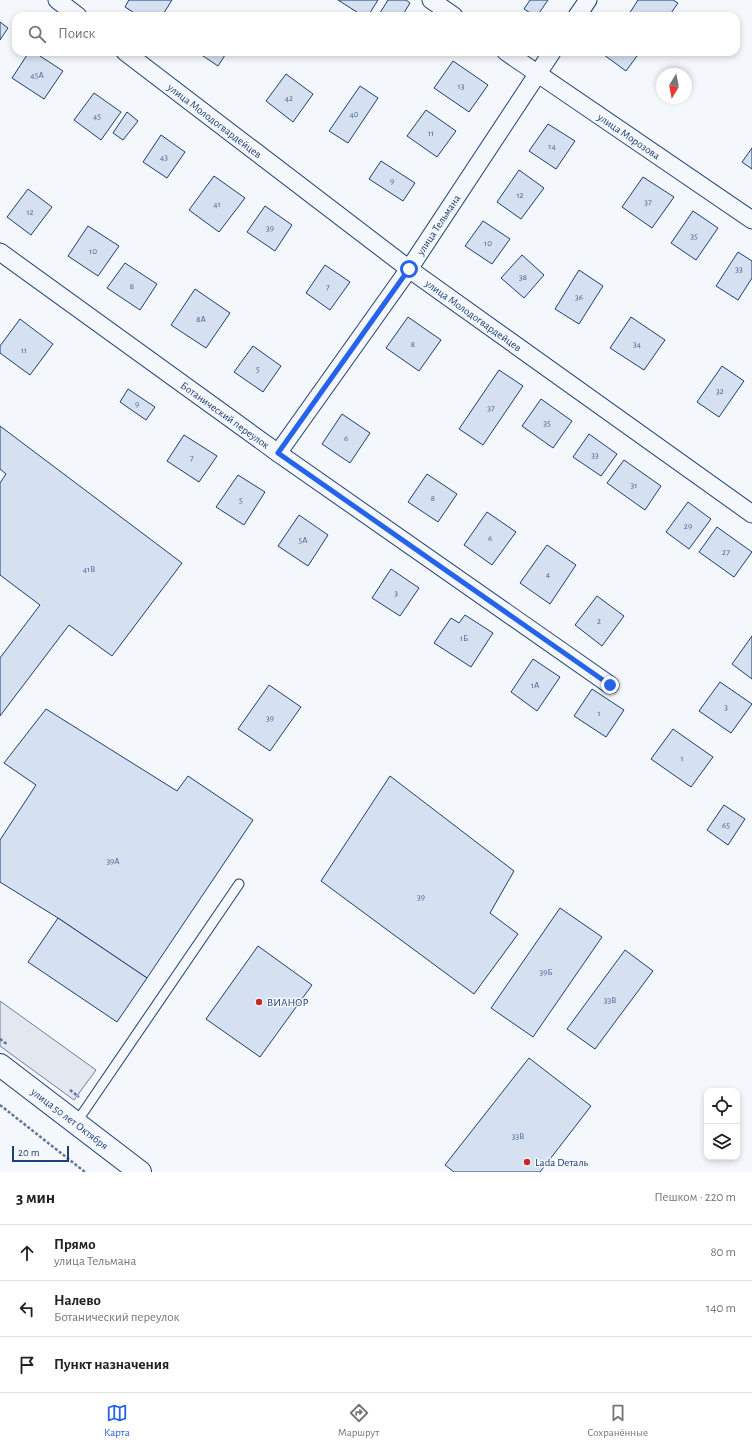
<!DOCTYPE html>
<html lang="ru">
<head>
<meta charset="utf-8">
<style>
	body { margin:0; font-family:"Alegreya Sans",sans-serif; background:#f6f6f6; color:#222 }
	.controls { position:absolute; right:12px; bottom:12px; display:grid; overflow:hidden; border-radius:8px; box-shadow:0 2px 6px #0003 }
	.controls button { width:36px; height:36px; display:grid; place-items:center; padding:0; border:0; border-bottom:1px solid #e0e0e0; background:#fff; color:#222; font:20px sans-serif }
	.compass { position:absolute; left:656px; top:68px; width:36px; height:36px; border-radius:50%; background:#fff; box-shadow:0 2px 6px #0003; rotate:190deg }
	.scale { position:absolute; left:12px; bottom:10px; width:57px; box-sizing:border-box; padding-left:4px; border:2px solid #1d3f73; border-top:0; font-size:11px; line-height:14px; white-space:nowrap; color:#1d3f73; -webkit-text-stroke:3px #f4f7fb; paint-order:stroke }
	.stop { position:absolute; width:12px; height:12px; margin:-9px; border:3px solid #2563eb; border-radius:50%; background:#fff }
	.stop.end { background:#2563eb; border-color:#fff; box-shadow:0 1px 4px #0008 }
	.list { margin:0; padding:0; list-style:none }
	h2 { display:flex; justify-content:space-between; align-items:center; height:52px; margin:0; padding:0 16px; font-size:17px }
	h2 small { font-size:13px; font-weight:400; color:#767676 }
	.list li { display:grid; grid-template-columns:26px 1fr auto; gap:12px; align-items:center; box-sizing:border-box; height:56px; padding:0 16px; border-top:1px solid #e0e0e0 }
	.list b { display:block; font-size:15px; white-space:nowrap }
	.list p { margin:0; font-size:13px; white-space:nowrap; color:#767676 }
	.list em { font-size:13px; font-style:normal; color:#767676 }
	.icon { flex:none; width:22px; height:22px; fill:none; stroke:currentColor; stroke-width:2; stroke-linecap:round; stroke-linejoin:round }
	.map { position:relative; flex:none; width:752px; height:1172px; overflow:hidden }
	.search { position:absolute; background:#fff; box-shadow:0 2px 6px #0003; left:12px; right:12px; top:12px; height:44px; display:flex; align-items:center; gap:10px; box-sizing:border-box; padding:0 14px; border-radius:12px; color:#767676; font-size:15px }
	.sheet { height:220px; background:#fff }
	nav { display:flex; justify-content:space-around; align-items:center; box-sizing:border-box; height:56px; border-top:1px solid #e0e0e0; background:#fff; font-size:11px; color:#767676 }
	nav a { display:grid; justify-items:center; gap:2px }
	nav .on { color:#2563eb }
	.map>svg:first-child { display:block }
	.parking { fill:#e3e8f0; stroke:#687fa3 }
	.building { fill:#d5e0f0; stroke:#1d3f73 }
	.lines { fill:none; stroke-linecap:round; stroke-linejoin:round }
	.lane-casing { stroke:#1d3f73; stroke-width:11 }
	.street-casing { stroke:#1d3f73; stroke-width:19 }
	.primary-casing { stroke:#1d3f73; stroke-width:24 }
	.path { stroke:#5e769c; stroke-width:2.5; stroke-dasharray:3 2; stroke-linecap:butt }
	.lane { stroke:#f4f7fb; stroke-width:9 }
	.street { stroke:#f4f7fb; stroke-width:17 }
	.primary { stroke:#f4f7fb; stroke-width:22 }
	.route { stroke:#2563eb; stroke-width:5 }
	.poi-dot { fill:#c62828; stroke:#f4f7fb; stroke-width:1.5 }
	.labels { text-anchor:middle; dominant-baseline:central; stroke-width:3; stroke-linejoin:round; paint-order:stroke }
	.number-label { font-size:9px; fill:#4b6792 }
	.street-label { font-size:11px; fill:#1d3f73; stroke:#f4f7fb }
	.poi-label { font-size:11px; fill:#1d3f73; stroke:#f4f7fb; text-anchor:start }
</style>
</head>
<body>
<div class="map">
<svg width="752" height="1172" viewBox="0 0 752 1172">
	<rect width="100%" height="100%" fill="#f4f7fb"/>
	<polygon class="parking" points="0,1001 96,1070 74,1100 0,1046"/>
	<g class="building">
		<polygon points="129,0 172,0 162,16 139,16 125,7"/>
		<polygon points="338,0 378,0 368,16 363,16"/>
		<polygon points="388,0 406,0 410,3 402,16 378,16"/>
		<polygon points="530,0 548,0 537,16 535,16 524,9"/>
		<polygon points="638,0 673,0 678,3 669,16 632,16 629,14"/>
		<polygon points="0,22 8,28 0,40"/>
		<polygon points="29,52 34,52 63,71 44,99 12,78"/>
		<polygon points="197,52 227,52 218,66"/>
		<polygon points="600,52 640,52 626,71"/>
		<polygon points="453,61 488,85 469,112 434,88"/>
		<polygon points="286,74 313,94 293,122 266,101"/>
		<polygon points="360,86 378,98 348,143 329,131"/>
		<polygon points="94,93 121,112 101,140 74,120"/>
		<polygon points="426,110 456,131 437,157 407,136"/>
		<polygon points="127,112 138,121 123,140 113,133"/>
		<polygon points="548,124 575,141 556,169 529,151"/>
		<polygon points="161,135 185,152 167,178 143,162"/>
		<polygon points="752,148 752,169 742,162"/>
		<polygon points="381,161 415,183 403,201 369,179"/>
		<polygon points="519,170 544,188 521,219 497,202"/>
		<polygon points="214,176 245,198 219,232 189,210"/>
		<polygon points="643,177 674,197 652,228 622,207"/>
		<polygon points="28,189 52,207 31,235 7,217"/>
		<polygon points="265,206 292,225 275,251 247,232"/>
		<polygon points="693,211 718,228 696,260 671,243"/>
		<polygon points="483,221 510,239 492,264 465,246"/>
		<polygon points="88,226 119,246 98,276 68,256"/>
		<polygon points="738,252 752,261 752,278 738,300 716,286"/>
		<polygon points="522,255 544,275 524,298 501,278"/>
		<polygon points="125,263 157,284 140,310 107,288"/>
		<polygon points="325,265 350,282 330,310 306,293"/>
		<polygon points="579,270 603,286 579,324 555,309"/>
		<polygon points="195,289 230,313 206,348 171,325"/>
		<polygon points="408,317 441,340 419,371 386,348"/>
		<polygon points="631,317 665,340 644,370 610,348"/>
		<polygon points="20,319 53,344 30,375 0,353 0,346"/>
		<polygon points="253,346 281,366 263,392 234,372"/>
		<polygon points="722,366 744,381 719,417 697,402"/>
		<polygon points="499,370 523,386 483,445 459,429"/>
		<polygon points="128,389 155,407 146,420 120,402"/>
		<polygon points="541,399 572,421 553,448 522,426"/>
		<polygon points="342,414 370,433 350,463 322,444"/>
		<polygon points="0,426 182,563 112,656 69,625 0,716 0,658 40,605 0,575 0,483 6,474 0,469"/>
		<polygon points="589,434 617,454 601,476 573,457"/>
		<polygon points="184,435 217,456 199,482 167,461"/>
		<polygon points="624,460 661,486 645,510 607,483"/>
		<polygon points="427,474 457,494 438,522 408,502"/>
		<polygon points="238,475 265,492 244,525 216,507"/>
		<polygon points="688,502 711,519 689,549 666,532"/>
		<polygon points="487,512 516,532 492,565 464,545"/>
		<polygon points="299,515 328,535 308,566 278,546"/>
		<polygon points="717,527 752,552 734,577 699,552"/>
		<polygon points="547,545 576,565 550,604 520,583"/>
		<polygon points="391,569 419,588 400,616 372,598"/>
		<polygon points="597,596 624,616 602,646 575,625"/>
		<polygon points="465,615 493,633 471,667 434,643 451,618 459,623"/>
		<polygon points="752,636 752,679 732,664"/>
		<polygon points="533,659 560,677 537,711 511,692"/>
		<polygon points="720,682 752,704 731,733 699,711"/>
		<polygon points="269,685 301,707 270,751 238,729"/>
		<polygon points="592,689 624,710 606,737 574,716"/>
		<polygon points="46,709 177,791 188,776 253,820 147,978 58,918 0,882 0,840 36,785 4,763"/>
		<polygon points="673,729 713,757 691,787 651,759"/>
		<polygon points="390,776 514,871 490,913 518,934 474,994 321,881"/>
		<polygon points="724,805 745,819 728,845 707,830"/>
		<polygon points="560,908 602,937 533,1037 491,1008"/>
		<polygon points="58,918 147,978 117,1022 28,962"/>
		<polygon points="258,946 312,985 260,1057 206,1019"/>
		<polygon points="625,950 653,971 595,1049 567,1029"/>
		<polygon points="529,1058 591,1106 540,1172 454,1172 445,1165"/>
	</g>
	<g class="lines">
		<defs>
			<polyline id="lane" points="76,1123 239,884"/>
			<g id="street">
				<polyline points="57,0 78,16"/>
				<polyline points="431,0 454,16"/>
				<polyline points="577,16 588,0"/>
				<path id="s1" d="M125,52L409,269L752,514"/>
				<path id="s2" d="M506,52L752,220"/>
				<path id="s3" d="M0,252L278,453L610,685"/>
				<path id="s4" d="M278,453L409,269L552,52"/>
			</g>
			<g id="primary">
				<path id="s5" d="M0,1065L140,1172"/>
			</g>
		</defs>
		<use href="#lane" class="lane-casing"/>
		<use href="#street" class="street-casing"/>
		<use href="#primary" class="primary-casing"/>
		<g class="path">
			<polyline points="0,1039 8,1045"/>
			<polyline points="70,1090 79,1097"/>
			<polyline points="0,1105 85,1172"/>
		</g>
		<use href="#lane" class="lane"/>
		<use href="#street" class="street"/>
		<use href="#primary" class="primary"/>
	</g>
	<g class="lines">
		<polyline class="route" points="409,269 278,453 610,685"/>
	</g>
	<g class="poi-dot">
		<circle cx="259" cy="1002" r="4"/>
		<circle cx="527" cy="1162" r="4"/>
	</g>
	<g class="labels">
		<g class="number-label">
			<text x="37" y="75">45А</text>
			<text x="461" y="86">13</text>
			<text x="289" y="98">42</text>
			<text x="354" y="114">40</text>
			<text x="97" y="116">45</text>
			<text x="431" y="133">11</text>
			<text x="552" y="146">14</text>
			<text x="164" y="157">43</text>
			<text x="392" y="181">9</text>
			<text x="520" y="195">12</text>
			<text x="648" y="202">37</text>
			<text x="217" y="204">41</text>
			<text x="30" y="212">12</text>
			<text x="270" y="228">39</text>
			<text x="694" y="236">35</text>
			<text x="488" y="243">10</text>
			<text x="93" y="251">10</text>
			<text x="739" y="269">33</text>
			<text x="523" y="277">38</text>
			<text x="132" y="286">8</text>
			<text x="328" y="287">7</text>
			<text x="579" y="297">36</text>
			<text x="201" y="319">8А</text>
			<text x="413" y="344">8</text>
			<text x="637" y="344">34</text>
			<text x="24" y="350">11</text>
			<text x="258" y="369">5</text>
			<text x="720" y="391">32</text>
			<text x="137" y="404">9</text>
			<text x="491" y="408">37</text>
			<text x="547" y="423">35</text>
			<text x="346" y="438">6</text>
			<text x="595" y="455">33</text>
			<text x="192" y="458">7</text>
			<text x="634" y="485">31</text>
			<text x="433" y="498">8</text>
			<text x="241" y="500">5</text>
			<text x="688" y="526">29</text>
			<text x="490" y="538">6</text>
			<text x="303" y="540">5А</text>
			<text x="726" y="552">27</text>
			<text x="89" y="569">41В</text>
			<text x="548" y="574">4</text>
			<text x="396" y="593">3</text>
			<text x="599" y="621">2</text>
			<text x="464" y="638">1Б</text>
			<text x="535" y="685">1А</text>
			<text x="726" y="707">3</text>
			<text x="599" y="713">1</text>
			<text x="270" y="718">39</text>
			<text x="682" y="758">1</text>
			<text x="726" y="825">65</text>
			<text x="113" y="861">39А</text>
			<text x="421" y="897">39</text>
			<text x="546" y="972">39Б</text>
			<text x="610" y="1000">33В</text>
			<text x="518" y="1136">33В</text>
		</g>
		<g class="street-label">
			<text stroke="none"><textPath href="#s1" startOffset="113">улица Молодогвардейцев</textPath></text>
			<text stroke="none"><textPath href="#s2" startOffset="149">улица Морозова</textPath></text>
			<text stroke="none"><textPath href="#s4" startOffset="279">улица Тельмана</textPath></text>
			<text stroke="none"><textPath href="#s1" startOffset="437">улица Молодогвардейцев</textPath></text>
			<text stroke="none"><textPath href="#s3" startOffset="278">Ботанический переулок</textPath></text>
			<text stroke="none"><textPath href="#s5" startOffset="88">улица 50 лет Октября</textPath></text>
		</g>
		<g class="poi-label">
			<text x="267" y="1002">ВИАНОР</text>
			<text x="535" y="1162">Lada Dеталь</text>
		</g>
	</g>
</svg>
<div class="controls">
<button><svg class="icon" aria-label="locate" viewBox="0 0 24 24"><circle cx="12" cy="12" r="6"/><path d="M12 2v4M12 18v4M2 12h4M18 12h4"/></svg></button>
<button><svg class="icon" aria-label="layers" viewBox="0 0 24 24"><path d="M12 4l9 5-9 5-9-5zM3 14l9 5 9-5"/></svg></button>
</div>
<svg class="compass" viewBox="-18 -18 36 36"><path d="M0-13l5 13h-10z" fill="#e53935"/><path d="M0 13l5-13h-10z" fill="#767676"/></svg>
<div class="scale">20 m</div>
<div class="stop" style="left:409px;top:269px"></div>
<div class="stop end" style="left:610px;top:685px"></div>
<div class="search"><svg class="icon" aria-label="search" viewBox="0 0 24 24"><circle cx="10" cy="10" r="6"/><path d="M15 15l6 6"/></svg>Поиск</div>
</div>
<section class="sheet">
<h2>3 мин<small>Пешком · 220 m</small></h2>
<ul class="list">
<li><svg class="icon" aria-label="ahead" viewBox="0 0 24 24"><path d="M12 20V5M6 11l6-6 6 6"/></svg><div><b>Прямо</b><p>улица Тельмана</p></div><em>80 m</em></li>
<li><svg class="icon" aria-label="left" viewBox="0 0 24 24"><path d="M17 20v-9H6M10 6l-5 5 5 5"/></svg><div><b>Налево</b><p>Ботанический переулок</p></div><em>140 m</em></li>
<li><svg class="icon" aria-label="arrive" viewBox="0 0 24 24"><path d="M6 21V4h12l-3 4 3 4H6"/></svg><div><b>Пункт назначения</b></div></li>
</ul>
</section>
<nav>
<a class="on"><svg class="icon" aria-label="map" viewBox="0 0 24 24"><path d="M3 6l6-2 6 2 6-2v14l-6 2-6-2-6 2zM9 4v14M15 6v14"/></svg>Карта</a>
<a><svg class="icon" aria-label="directions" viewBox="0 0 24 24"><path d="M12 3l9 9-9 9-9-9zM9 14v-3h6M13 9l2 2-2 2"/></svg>Маршрут</a>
<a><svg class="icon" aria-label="saved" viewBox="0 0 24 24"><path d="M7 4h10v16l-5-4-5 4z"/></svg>Сохранённые</a>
</nav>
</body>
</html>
